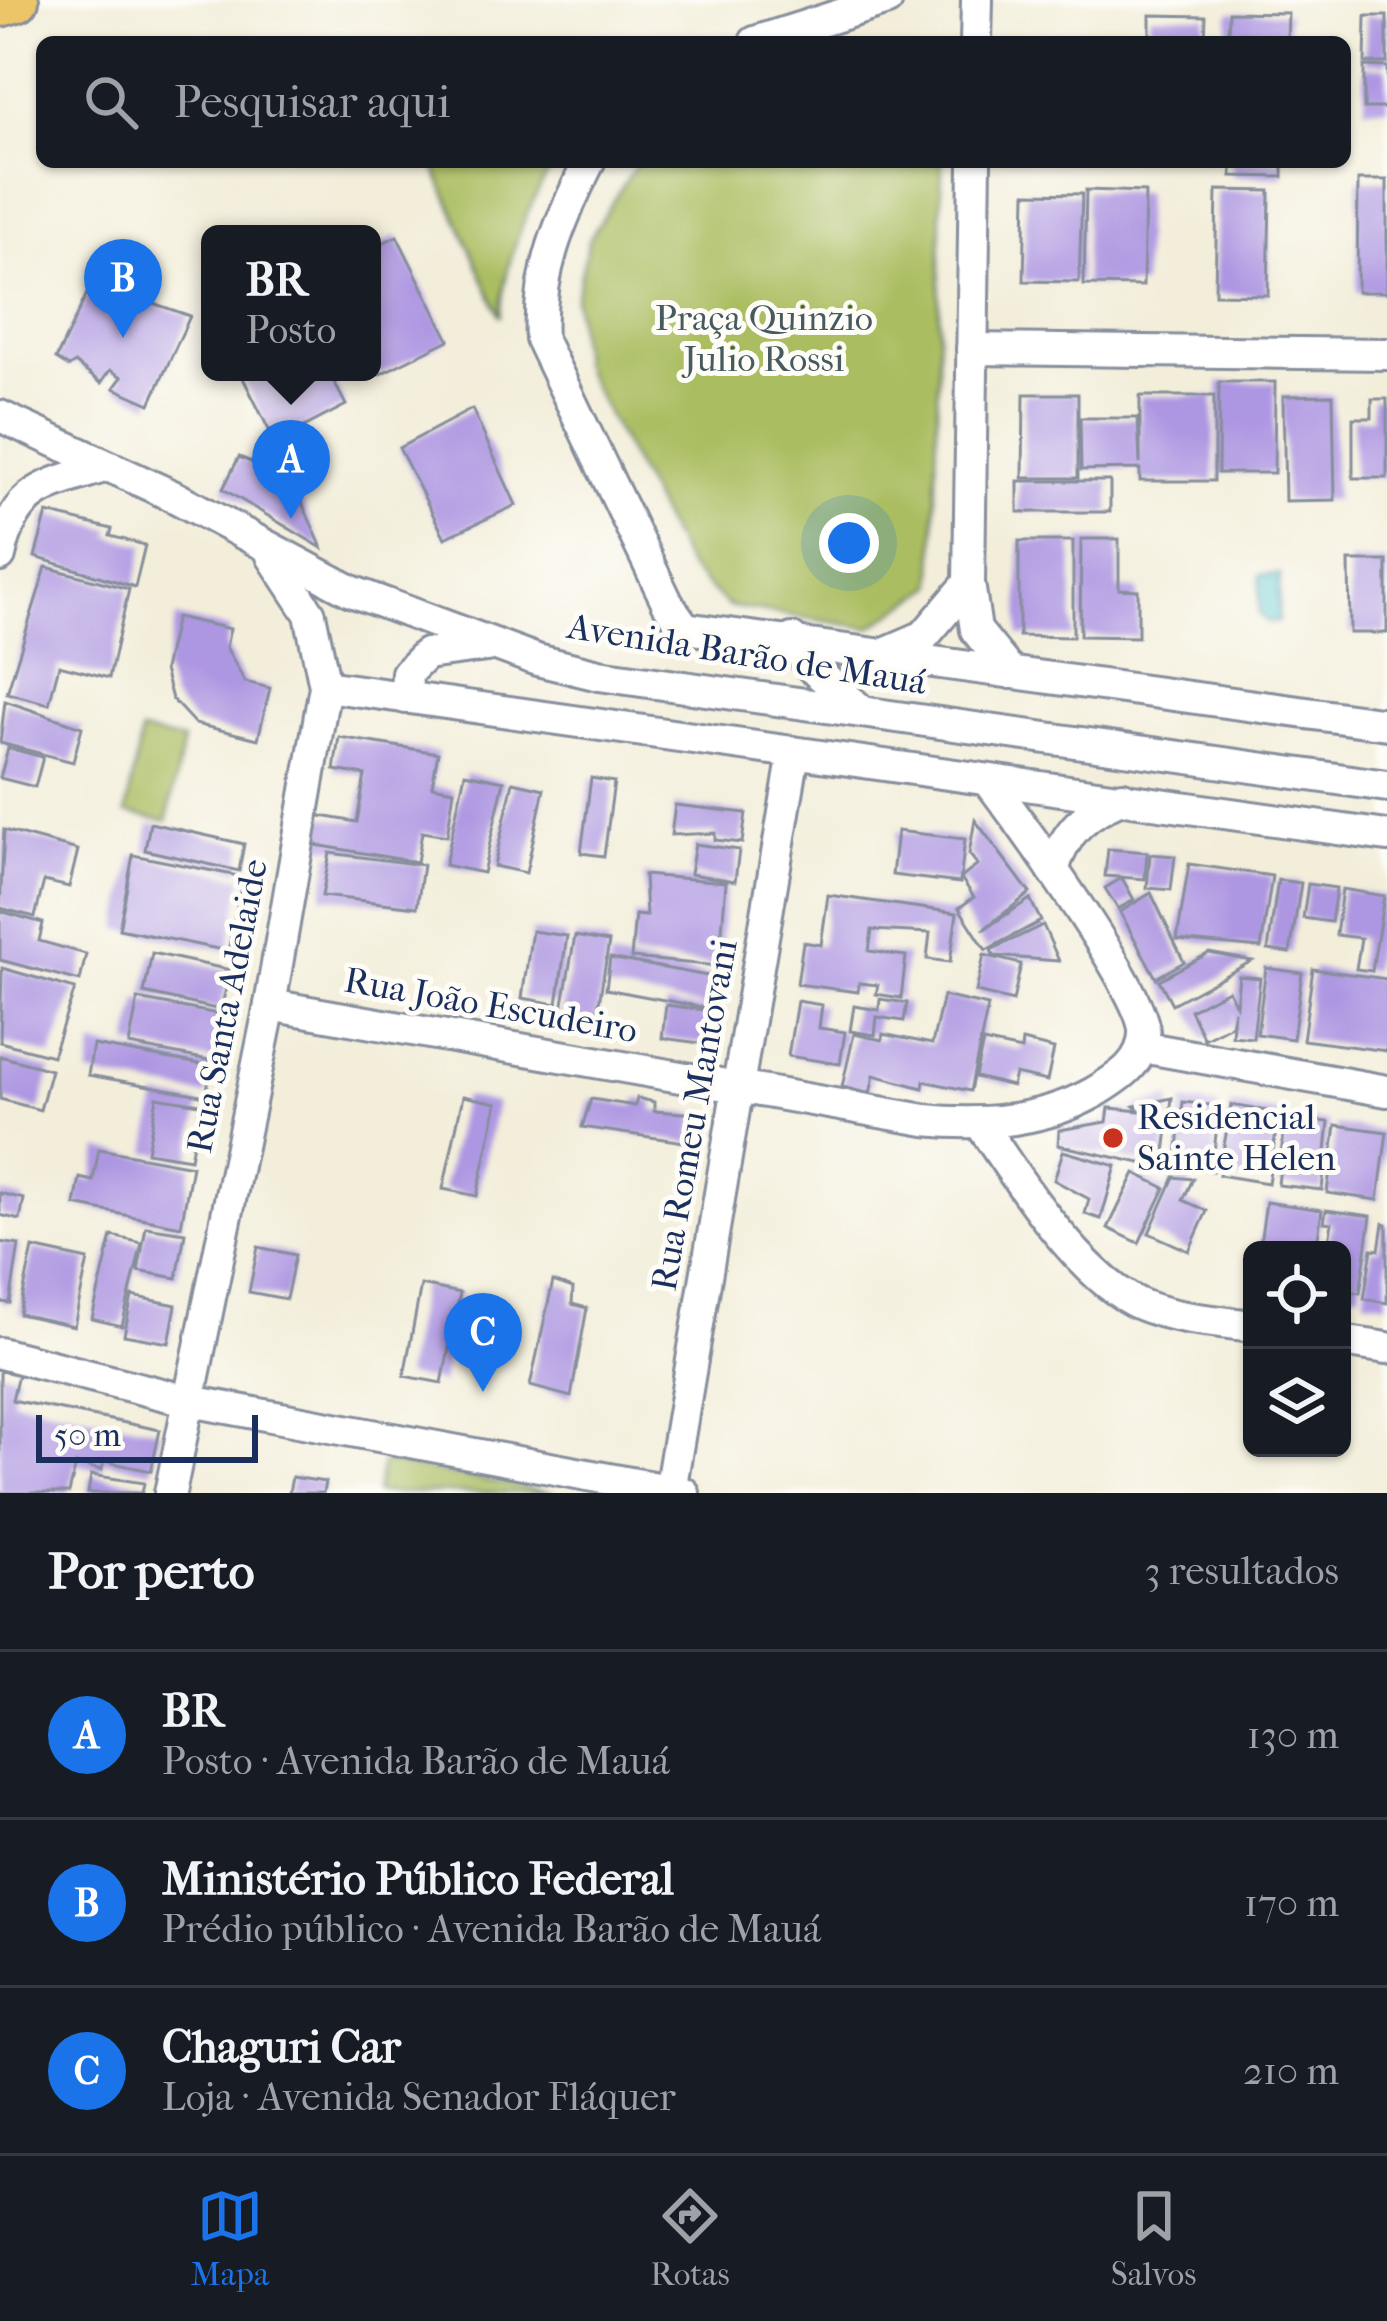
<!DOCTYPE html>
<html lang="pt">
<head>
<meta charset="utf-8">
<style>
	body { margin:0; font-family:"IM FELL French Canon",serif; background:#20242c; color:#f1f3f6 }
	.controls { position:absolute; right:36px; bottom:36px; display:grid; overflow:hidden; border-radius:18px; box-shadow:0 3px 9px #0004 }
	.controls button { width:108px; height:108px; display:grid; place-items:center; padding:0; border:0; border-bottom:3px solid #363941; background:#171b24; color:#f1f3f6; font:60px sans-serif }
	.scale { position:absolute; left:36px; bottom:30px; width:222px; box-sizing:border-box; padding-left:12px; border:6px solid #1b2f5e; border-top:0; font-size:33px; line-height:42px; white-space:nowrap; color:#1b2f5e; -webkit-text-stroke:9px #fdfcf7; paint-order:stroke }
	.you { position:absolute; left:849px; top:543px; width:42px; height:42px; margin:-30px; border:9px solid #fff; border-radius:50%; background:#1a73e8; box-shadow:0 0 0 18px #1a73e833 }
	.badge { display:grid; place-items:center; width:78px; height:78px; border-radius:50%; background:#1a73e8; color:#fff; font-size:39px; font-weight:700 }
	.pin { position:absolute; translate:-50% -99px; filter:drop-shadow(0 3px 6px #0008) }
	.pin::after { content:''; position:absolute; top:63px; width:42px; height:36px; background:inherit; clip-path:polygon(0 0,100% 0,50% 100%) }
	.popup { position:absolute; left:201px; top:225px; width:180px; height:156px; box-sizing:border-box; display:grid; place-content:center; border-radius:18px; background:#171b24; filter:drop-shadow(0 3px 9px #0005); font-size:39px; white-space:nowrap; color:#9ea1a6 }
	.popup b { font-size:45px; color:#f1f3f6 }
	.popup::after { content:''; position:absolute; left:50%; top:100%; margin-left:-24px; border:24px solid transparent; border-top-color:#171b24 }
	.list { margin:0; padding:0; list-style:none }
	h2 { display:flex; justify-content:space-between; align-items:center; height:156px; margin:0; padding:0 48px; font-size:51px }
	h2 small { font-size:39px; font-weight:400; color:#9ea1a6 }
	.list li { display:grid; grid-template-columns:78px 1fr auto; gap:36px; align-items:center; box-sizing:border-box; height:168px; padding:0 48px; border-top:3px solid #363941 }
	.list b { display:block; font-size:45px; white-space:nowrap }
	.list p { margin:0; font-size:39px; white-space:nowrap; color:#9ea1a6 }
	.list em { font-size:39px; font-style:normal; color:#9ea1a6 }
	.icon { flex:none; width:66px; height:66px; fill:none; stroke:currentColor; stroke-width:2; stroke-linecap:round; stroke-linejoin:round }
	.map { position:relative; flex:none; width:1387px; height:1493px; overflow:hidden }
	.search { position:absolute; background:#171b24; box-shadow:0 3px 9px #0004; left:36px; right:36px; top:36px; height:132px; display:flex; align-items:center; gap:30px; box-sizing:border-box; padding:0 42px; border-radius:18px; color:#9ea1a6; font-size:45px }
	.sheet { height:660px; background:#171b24 }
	nav { display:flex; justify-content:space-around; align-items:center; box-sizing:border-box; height:168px; border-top:3px solid #363941; background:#171b24; font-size:33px; color:#9ea1a6 }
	nav a { display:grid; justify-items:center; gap:6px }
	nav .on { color:#1a73e8 }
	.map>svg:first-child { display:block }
	.green { fill:#aabd61; stroke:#627660; stroke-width:3 }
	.water { fill:#5ac6d1; stroke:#3a7a98; stroke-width:3 }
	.building { fill:#ae97e2 }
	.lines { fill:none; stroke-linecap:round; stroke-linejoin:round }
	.minor-casing { stroke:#878e9c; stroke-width:36 }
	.highway-casing { stroke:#878e9c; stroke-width:48 }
	.minor { stroke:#fff; stroke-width:30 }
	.highway { stroke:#edc569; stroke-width:42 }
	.poi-dot { fill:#c8321e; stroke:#fdfcf7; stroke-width:4.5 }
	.labels { text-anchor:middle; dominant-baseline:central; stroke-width:10; stroke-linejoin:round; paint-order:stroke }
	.park-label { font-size:36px; fill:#465a5f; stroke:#fdfcf7 }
	.street-label { font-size:36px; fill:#1b2f5e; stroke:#fdfcf7 }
	.poi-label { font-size:36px; fill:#1b2f5e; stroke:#fdfcf7; text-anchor:start }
</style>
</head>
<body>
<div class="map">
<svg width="1387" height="1493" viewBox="0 0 1387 1493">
	<rect width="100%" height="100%" fill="#fdfcf7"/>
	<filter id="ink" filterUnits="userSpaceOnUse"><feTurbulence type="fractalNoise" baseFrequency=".00833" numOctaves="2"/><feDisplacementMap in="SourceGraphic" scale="24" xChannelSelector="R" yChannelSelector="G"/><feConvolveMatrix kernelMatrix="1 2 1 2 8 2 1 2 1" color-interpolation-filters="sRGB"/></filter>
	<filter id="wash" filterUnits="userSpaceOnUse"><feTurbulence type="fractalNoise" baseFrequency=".004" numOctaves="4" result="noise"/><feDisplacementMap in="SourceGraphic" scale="48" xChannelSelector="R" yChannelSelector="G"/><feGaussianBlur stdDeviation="2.7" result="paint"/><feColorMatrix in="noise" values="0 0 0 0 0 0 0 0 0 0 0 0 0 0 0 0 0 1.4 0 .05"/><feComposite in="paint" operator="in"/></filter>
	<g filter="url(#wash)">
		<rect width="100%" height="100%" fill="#f3eeda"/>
		<g class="green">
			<path d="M432,162H555C525,209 505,261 500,317Z"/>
			<polygon points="638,162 942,162 934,586 870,628 728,606 689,569 581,364 575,300 589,239"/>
			<polygon points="141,732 183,741 167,821 126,813"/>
			<polygon points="382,1462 554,1493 376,1493"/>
		</g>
		<polygon class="water" points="1260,575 1280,575 1278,622 1267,623 1259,614"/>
		<g id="blocks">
			<g class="building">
				<polygon points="1229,12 1288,13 1287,42 1228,42"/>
				<polygon points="1150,15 1206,16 1205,42 1150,42"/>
				<polygon points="1366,16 1387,16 1387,63 1365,63"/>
				<polygon points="1364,66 1387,67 1387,108 1364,108"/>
				<polygon points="1232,162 1283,162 1283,177 1232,176"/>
				<polygon points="1358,180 1387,180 1387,292 1357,292"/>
				<polygon points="1086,190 1145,192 1143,286 1084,285"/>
				<polygon points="1217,190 1270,191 1268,295 1215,294"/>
				<polygon points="1026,193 1082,194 1079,282 1024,281"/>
				<polygon points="397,236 449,340 378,375 372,363 372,248"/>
				<polygon points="102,262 129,283 136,278 146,285 141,299 190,316 150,404 114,388 122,377 110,370 101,383 75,363 69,367 56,359"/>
				<polygon points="240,372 329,372 346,405 275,442"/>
				<polygon points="1219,382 1275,382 1274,473 1218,473"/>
				<polygon points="1024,394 1078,394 1078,478 1023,478"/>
				<polygon points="1333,395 1335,500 1285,501 1283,396"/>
				<polygon points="1140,396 1214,396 1214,481 1140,481 1140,469 1081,470 1080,418 1138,418 1140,464"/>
				<polygon points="1372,399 1387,399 1387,478 1353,478 1353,418 1372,418"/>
				<polygon points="472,409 516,505 445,538 399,448"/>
				<polygon points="239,457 291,478 322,548 223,489"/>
				<rect x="1018" y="481" width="92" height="31"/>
				<polygon points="47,513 112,529 110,536 145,545 135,587 35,557"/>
				<polygon points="1081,539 1119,539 1119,589 1138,590 1138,637 1080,636"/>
				<polygon points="1019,541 1073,541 1073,637 1019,636"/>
				<polygon points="1349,561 1387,561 1387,633 1350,633"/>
				<polygon points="46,567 129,589 109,678 59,665 49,704 7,693"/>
				<polygon points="176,617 230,629 226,647 245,682 270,688 258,739 195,724 172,699 164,670"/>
				<polygon points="5,701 82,727 73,762 0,743"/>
				<polygon points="339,737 438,753 432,786 454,790 447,836 422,832 417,862 310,844 315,815 357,822 365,775 334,770"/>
				<polygon points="8,748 43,757 35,787 0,778"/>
				<polygon points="465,773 504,781 483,873 445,865"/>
				<polygon points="591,778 614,782 604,856 581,853"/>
				<polygon points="513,782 544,789 526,873 494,866"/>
				<polygon points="675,805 746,813 742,843 715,840 715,833 671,835"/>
				<polygon points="975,820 1030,893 983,930 1030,899 1041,921 986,950 959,908 974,897 961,878 978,865 969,854"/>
				<polygon points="150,823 244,844 239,871 145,850"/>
				<polygon points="4,830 78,850 69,887 44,881 35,917 0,908"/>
				<polygon points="897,831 965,839 960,883 892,875"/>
				<polygon points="695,844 739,850 735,881 690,874"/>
				<polygon points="1108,849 1147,852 1145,879 1105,876"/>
				<polygon points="330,853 423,865 417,907 322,896"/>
				<polygon points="1150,854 1175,856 1171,890 1147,888"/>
				<polygon points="133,855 243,877 228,951 119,929"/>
				<polygon points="1189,864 1272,876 1261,948 1177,940"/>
				<polygon points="644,875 726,882 719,966 631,958 635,915 646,916"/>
				<polygon points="1122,878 1134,900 1118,909 1105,888"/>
				<polygon points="1278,880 1301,883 1290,953 1268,950"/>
				<polygon points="1308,884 1336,888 1331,922 1303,918"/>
				<polygon points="1342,889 1384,896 1372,971 1356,969 1361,938 1336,935"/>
				<polygon points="1151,893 1184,962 1156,978 1120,912"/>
				<polygon points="828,895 957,913 950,962 927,959 930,933 872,930 869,951 906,956 901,998 876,994 878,985 859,983 858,992 797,984 803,942 821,945"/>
				<polygon points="0,911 43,923 39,941 86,954 80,981 0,960"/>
				<polygon points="1043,925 1059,961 994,956 991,950"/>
				<polygon points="532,931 567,936 557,1004 522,998"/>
				<polygon points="575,936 609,942 596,1021 561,1015"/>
				<polygon points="152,953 230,970 221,1010 144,993"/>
				<polygon points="1209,953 1252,961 1172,1004 1159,980"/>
				<polygon points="984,955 1021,964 1013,1001 976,992"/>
				<polygon points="610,958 718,978 712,1009 606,989"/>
				<polygon points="2,968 75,989 52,1056 0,1042"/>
				<polygon points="1266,968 1302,973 1293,1039 1257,1034"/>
				<polygon points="1313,969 1387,979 1387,1051 1303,1040"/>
				<polygon points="1239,976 1260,978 1253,1038 1232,1036 1234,1010 1231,1025 1204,1039 1190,1010 1228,990 1236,1005"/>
				<polygon points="943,996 988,1006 970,1091 924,1081 923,1088 874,1075 870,1094 842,1087 854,1034 882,1040 883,1034 932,1044"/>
				<polygon points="138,999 223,1015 214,1061 129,1045"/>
				<polygon points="880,999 907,1003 904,1021 877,1017 875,1035 850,1031 854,1006 879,1010"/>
				<polygon points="797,1001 822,1005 819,1028 845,1032 840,1064 788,1056"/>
				<polygon points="666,1005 720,1012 715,1045 662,1038"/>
				<polygon points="1022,1041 1054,1049 1047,1081 1015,1074 1012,1086 975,1077 983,1042 1021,1050"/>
				<polygon points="93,1045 211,1066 206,1096 88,1075"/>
				<polygon points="0,1056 51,1070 40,1110 0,1099"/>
				<polygon points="463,1096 497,1103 477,1196 443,1189"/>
				<polygon points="157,1097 200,1104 190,1159 147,1152"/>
				<polygon points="637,1098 654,1102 654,1111 696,1114 691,1143 582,1127 591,1099 635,1106"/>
				<polygon points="1172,1098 1163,1168 1058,1145 1059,1130 1107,1122 1109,1108 1140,1111 1134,1106"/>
				<polygon points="1183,1102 1219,1106 1212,1171 1176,1167"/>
				<polygon points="1231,1105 1279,1113 1268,1183 1219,1175"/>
				<polygon points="1285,1118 1329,1122 1322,1190 1278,1185"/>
				<polygon points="1336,1125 1387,1132 1378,1200 1327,1193"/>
				<polygon points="99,1149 192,1166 181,1226 75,1205 80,1178 93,1181"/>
				<polygon points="1063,1151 1116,1166 1101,1219 1085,1214 1089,1199 1054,1180"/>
				<polygon points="1135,1173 1165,1188 1139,1243 1108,1228"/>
				<polygon points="1174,1177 1193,1179 1183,1200 1207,1211 1189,1251 1149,1233"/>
				<polygon points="0,1193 24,1199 20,1220 0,1215"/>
				<polygon points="1266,1202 1322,1210 1316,1250 1259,1250"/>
				<polygon points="1326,1210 1371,1216 1360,1293 1342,1290 1342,1250 1320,1250 1320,1245 1328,1246 1332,1223 1324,1222"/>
				<polygon points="1383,1223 1387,1224 1387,1303 1364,1299 1372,1249 1379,1250"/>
				<polygon points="146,1227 185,1233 177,1278 138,1271"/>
				<polygon points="112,1236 142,1243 122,1326 92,1319"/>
				<polygon points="0,1242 19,1245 10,1303 0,1302"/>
				<polygon points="258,1247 295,1255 286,1299 249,1292"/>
				<polygon points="33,1248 88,1260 74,1326 19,1314"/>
				<polygon points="553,1281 573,1288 572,1304 587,1308 571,1397 530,1386"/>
				<polygon points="421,1285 460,1293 442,1383 404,1376"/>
				<polygon points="132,1296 176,1305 169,1343 124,1335"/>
				<polygon points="0,1371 18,1374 12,1400 160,1430 151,1471 104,1461 102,1470 76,1464 69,1493 0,1493"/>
				<polygon points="91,1475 144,1483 142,1493 88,1493"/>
				<polygon points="292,1477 325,1482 323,1493 289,1493"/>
			</g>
		</g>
	</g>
	<g filter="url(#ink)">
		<use href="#blocks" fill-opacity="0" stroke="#878e9c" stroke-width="3"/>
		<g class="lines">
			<defs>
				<g id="minor">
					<polyline points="755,42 887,0"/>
					<polyline points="976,42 977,0"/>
					<path d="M589,162C560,220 537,272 541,339L668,604L685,628L1387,724"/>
					<polyline points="975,162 969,583 976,630 1011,673"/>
					<polyline points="972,349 1387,354"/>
					<polyline points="0,416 175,497 351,591 537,660 599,675 1387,786"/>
					<path d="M0,556C14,487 47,486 107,466"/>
					<polyline points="792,639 810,666 863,712"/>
					<polyline points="887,652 924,636 969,583"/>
					<polyline points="325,686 1387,836"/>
					<polyline points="406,698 407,673 426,654 487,646"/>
					<path d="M1053,870C1066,830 1084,814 1123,797"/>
					<path d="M270,1005L925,1120C983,1126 1042,1122 1095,1092C1118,1078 1145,1062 1144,1031C1142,989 1020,822 989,781"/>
					<polyline points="1142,1047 1387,1091"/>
					<path d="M982,1126C1017,1179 1082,1280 1142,1305C1176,1319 1217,1321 1252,1326"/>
					<polyline points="1342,1341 1387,1348"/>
					<polyline points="0,1353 185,1400 684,1493"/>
					<polyline points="670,1491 794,753"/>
					<polyline points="170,1493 270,1005 325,686 310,614 272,556"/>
				</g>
				<polyline id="highway" points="0,5 17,0"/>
			</defs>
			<use href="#minor" class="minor-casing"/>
			<use href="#highway" class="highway-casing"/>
			<use href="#minor" class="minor"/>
			<use href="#highway" class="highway"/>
		</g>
	</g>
	<circle class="poi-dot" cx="1113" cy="1138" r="12"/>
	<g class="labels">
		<g class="park-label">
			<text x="764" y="318">Praça Quinzio<tspan x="764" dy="41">Julio Rossi</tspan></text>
		</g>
		<g class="street-label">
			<text transform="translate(747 654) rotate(9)">Avenida Barão de Mauá</text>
			<text transform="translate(491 1005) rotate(10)">Rua João Escudeiro</text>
			<text transform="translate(227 1006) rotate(-79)">Rua Santa Adelaide</text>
			<text transform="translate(694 1115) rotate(-80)">Rua Romeu Mantovani</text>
		</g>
		<g class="poi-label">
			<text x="1137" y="1117">Residencial<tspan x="1137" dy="41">Sainte Helen</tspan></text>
		</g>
	</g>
</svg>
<div class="controls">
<button><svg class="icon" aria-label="locate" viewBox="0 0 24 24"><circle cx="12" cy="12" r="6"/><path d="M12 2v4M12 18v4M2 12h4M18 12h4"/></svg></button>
<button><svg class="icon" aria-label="layers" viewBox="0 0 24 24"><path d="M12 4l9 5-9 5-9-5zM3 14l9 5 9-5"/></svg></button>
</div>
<div class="scale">50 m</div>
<div class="you"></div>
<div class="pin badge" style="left:291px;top:519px">A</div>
<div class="popup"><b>BR</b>Posto</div>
<div class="pin badge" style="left:123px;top:338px">B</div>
<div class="pin badge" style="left:483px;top:1392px">C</div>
<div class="search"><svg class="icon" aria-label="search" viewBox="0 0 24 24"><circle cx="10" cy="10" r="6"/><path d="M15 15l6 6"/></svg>Pesquisar aqui</div>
</div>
<section class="sheet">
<h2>Por perto<small>3 resultados</small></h2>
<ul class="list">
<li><span class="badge">A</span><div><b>BR</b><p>Posto · Avenida Barão de Mauá</p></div><em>130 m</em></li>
<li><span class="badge">B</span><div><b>Ministério Público Federal</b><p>Prédio público · Avenida Barão de Mauá</p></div><em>170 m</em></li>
<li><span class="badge">C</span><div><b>Chaguri Car</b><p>Loja · Avenida Senador Fláquer</p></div><em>210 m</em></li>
</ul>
</section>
<nav>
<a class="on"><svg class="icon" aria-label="map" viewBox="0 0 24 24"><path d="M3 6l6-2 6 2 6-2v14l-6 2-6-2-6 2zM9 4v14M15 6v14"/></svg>Mapa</a>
<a><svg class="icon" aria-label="directions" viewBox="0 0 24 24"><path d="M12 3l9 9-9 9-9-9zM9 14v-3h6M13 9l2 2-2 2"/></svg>Rotas</a>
<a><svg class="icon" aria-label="saved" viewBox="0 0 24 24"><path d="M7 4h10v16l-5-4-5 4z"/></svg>Salvos</a>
</nav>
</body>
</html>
